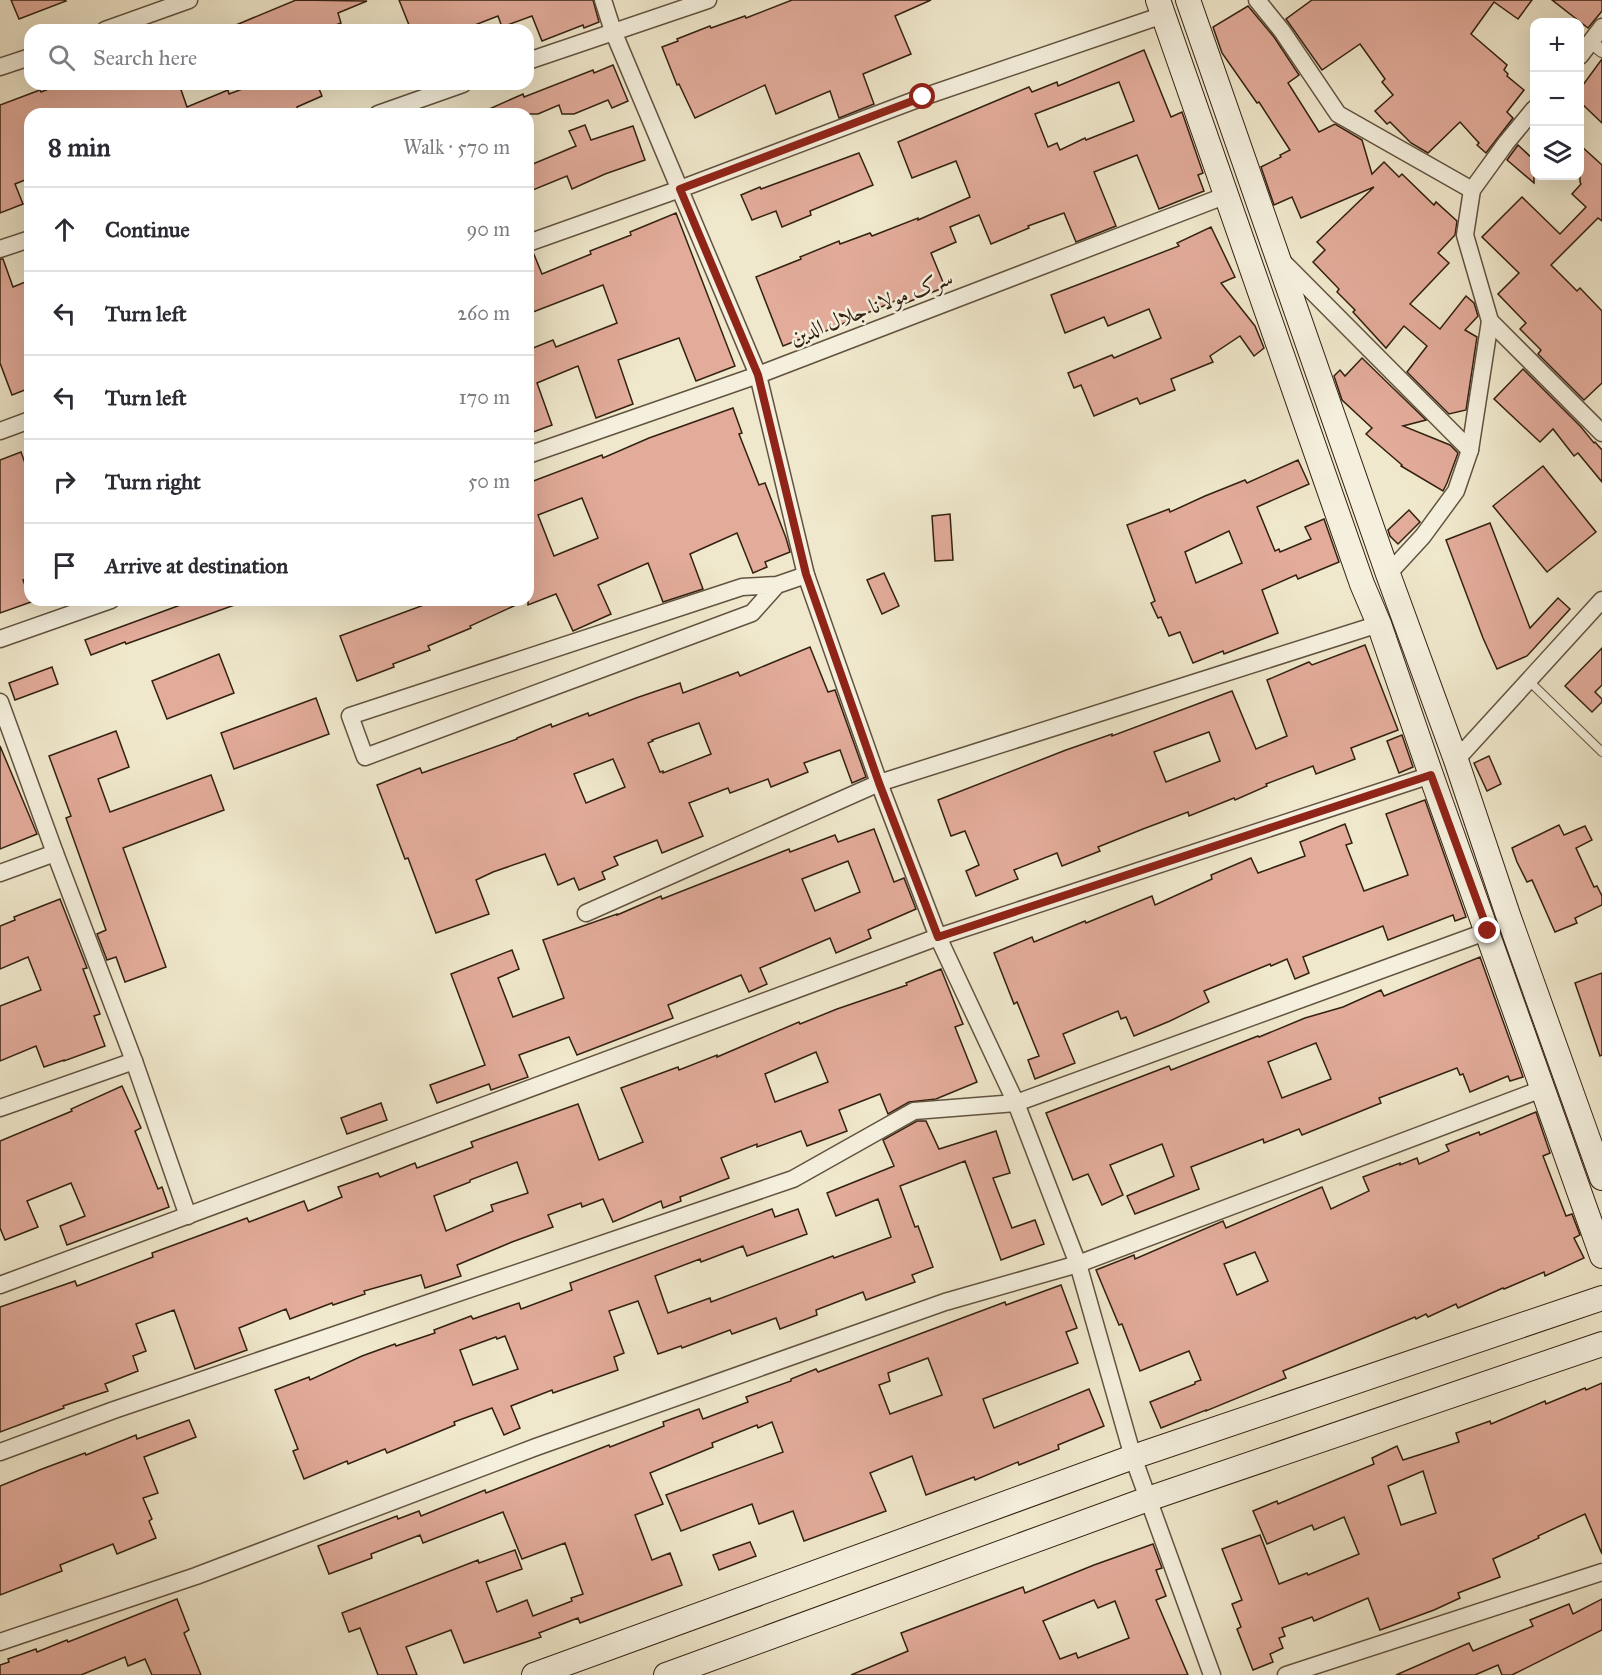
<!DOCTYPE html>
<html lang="en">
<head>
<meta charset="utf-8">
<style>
	body { margin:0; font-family:"IM FELL Great Primer",Amiri,serif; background:#f7f7f7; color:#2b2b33 }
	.controls { position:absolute; right:18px; top:18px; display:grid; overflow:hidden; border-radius:12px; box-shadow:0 6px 24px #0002 }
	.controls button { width:54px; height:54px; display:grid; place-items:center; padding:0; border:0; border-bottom:2px solid #e1e1e2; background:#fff; color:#2b2b33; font:30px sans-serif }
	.stop { position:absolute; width:18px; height:18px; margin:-14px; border:4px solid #8f2418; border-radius:50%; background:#fff }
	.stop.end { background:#8f2418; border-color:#fff; box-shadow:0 2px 6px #0008 }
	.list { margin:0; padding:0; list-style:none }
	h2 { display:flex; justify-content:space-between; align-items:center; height:78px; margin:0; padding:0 24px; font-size:26px }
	h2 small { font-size:20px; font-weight:400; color:#7c7c81 }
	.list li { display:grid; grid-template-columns:39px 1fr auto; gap:18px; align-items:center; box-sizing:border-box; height:84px; padding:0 24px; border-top:2px solid #e1e1e2 }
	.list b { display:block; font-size:22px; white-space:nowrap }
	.list em { font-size:20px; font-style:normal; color:#7c7c81 }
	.icon { flex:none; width:33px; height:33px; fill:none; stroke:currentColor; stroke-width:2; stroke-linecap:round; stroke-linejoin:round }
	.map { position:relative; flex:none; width:1602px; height:1675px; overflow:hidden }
	.search { position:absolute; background:#fff; box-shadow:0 6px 24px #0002; left:24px; top:24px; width:510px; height:66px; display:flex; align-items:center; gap:15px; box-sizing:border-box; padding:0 21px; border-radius:18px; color:#7c7c81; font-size:22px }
	.panel { position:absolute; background:#fff; box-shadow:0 6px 24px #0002; left:24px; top:108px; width:510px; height:498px; border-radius:18px }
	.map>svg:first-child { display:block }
	.building { fill:#e2ab9a; stroke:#332111; stroke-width:1.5; fill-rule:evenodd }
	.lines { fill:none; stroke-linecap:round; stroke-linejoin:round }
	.service-casing { stroke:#625340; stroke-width:10 }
	.pedestrian-casing { stroke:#625340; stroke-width:14 }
	.minor-casing { stroke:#625340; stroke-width:19 }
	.secondary-casing { stroke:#332111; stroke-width:26 }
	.service { stroke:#f5f0de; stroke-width:8 }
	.pedestrian { stroke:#f5f0de; stroke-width:12 }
	.minor { stroke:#f5f0de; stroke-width:16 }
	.secondary { stroke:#f5f0de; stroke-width:24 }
	.route { stroke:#8f2418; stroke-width:8 }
	.labels { text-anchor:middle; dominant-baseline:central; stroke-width:5; stroke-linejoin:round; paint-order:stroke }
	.street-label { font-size:22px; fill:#332111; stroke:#f5f0de }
</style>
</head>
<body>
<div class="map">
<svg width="1602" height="1675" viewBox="0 0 1602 1675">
	<rect width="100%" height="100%" fill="#f0e8cc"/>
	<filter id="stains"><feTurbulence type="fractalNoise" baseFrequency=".00333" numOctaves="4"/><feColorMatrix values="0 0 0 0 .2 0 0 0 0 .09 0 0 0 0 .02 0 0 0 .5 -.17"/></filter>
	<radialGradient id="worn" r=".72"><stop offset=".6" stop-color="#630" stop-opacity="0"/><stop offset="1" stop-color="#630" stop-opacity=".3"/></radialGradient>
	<g class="building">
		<polygon points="11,0 65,0 66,1 19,19"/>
		<polygon points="296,0 367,1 338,13 341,23 323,30 224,30"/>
		<polygon points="399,0 593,0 599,22 584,28 583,25 542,41 532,16 502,27 498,16 462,30 411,30"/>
		<polygon points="792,0 931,0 895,16 911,54 863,74 874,104 839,118 830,91 776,114 765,85 695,118 679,84 677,85 662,47 678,41 677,39 710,26 711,28 745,16 746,18"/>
		<polygon points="1312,0 1532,0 1518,19 1494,2 1471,34 1507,65 1504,70 1508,74 1507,76 1524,90 1507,112 1513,118 1486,153 1477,145 1479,143 1460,122 1428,153 1411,143 1390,122 1387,124 1375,111 1393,95 1382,82 1385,79 1360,44 1322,70 1286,19"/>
		<polygon points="1552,0 1602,0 1602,11 1588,28"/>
		<polygon points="1248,6 1274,37 1299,75 1288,83 1319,132 1335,124 1362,140 1372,174 1384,162 1399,177 1402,174 1434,205 1436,202 1457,221 1455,235 1438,253 1449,263 1410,304 1440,329 1466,296 1474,303 1478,316 1465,330 1477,337 1466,410 1449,414 1407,372 1427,346 1404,326 1386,348 1353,312 1355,310 1337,292 1339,289 1313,262 1325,250 1317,242 1374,187 1301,218 1292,197 1274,205 1261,167 1281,157 1280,155 1290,150 1259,102 1257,103 1222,53 1213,27"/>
		<path d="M1144,50L1171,117L1182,112L1203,173L1198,175L1204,191L1159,209L1137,155L1094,172L1116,226L1076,242L1064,213L1028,226L1029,228L991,244L979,215L950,227L956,242L931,253L945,287L906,303L904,297L819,334L818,332L783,346L756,277L801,259L800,257L839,241L840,244L870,233L872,236L918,218V220L970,197L956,161L912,178L898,142L1029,87L1032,92L1057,82L1058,86ZM1119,82L1134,121L1086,140L1085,138L1060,150L1057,143L1048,147L1035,114Z"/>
		<polygon points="1602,59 1602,123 1580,102 1580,89"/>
		<polygon points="613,65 628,101 612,108 608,100 574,114 562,114 559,105 538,114 478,114 523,94 524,97 593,70 594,73"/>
		<polygon points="61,84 179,84 187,107 228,90 229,94 256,84 317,84 322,96 297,107 300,114 30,114 30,178 15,184 23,204 0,213 0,105 40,90 41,92"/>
		<polygon points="585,125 591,140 633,126 645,160 605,174 572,189 567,176 528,192 528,166 576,146 569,131"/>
		<polygon points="1518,145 1534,160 1534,183 1507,160"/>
		<polygon points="1580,145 1602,165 1602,221 1598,218 1551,265 1577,291 1580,288 1602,311 1602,383 1584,400 1538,354 1541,350 1520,329 1526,323 1498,294 1519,273 1482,237 1522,197 1560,234 1586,207 1572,194 1581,184 1580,182"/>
		<polygon points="859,153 873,185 810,211 811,215 782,227 776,211 752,220 741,195 760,187 761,189"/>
		<polygon points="676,213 735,366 696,381 679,338 618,360 633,404 596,418 578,366 537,383 552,425 528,434 528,350 553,340 556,347 617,323 603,285 533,312 528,299 528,253 533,252 542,274 591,254 590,251 631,235 630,232"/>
		<polygon points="1211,227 1235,277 1221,283 1255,326 1264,348 1254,356 1240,336 1210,356 1213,362 1171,379 1175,390 1140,404 1137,398 1094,416 1081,385 1074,388 1068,373 1112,355 1114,358 1161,338 1149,309 1108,326 1104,317 1065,333 1051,295 1179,246 1177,243"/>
		<polygon points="0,259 3,259 13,287 30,280 30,388 12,395 0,363"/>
		<polygon points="1362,358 1426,420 1403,426 1450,445 1458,453 1447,483 1443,491 1401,466 1402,465 1366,434 1372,428 1342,400 1334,376 1340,370 1345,376"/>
		<polygon points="1523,369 1581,427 1594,443 1595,442 1602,450 1602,482 1578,453 1574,456 1553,429 1540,442 1494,399"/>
		<path d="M733,408L742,433L739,434L759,485L765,483L786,538L790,552L765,562L767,567L753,573L737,533L690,554L703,589L663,602L648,563L598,585L611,614L573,631L556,594L528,605V483L602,455L603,458L649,438ZM582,498L598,538L554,556L538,515Z"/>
		<polygon points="21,452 30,477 30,577 23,580 31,602 0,613 0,460"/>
		<path d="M1298,460L1309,484L1257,507L1275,551L1279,549L1280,552L1311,539L1305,527L1324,519L1339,562L1298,579L1296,575L1262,590L1278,633L1224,654L1223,651L1193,663L1180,632L1169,636L1161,617L1158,618L1151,603L1155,601L1127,525L1169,509L1170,512L1205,496L1245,480L1247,483ZM1229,531L1242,563L1196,583L1185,552Z"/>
		<polygon points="1543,466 1596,532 1547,572 1493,506"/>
		<polygon points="1409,510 1420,522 1398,544 1390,536 1388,530"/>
		<polygon points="950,514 953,560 935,561 932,516"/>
		<polygon points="1490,523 1530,628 1558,598 1570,609 1527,656 1497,669 1483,638 1446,540"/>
		<polygon points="884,573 899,606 882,614 867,580"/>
		<polygon points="194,600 243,600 243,602 126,644 125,642 91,655 85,640"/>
		<polygon points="432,600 527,600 470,626 471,628 428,646 430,650 393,664 394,667 357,681 340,636 424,605 423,604"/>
		<path d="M1365,645L1398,730L1351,748L1355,759L1316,774L1313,766L1266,784L1267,786L1235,800L1234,798L1189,816L1188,812L1143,829L1098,847L1100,851L1062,866L1057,853L1014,870L1018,879L976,896L966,871L979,865L965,831L951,836L938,800L1066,750L1112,734V736L1232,691L1256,749L1287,736L1267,680L1309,662L1312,665ZM1209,732L1220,761L1166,782L1154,752Z"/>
		<path d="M810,647L828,692L835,690L866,777L852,783L840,750L804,763L808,772L771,787L768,779L730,793L728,788L689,803L703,836L662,853L657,840L614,857L618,865L602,872L605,879L579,890L574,878L558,885L545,854L493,872L476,880L489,914L436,933L408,858L405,859L377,785L420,768L422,773L517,739V738L551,724L552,727L588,713L589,716L636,698L680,683L683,693L738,672L740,676ZM699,723L711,754L663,773V771L660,772L648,743L653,741L652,740ZM613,759L625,787L586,803L574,774Z"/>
		<polygon points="1602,648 1602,685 1595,692 1602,699 1602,702 1592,712 1565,686"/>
		<polygon points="219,654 234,693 167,719 152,681"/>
		<polygon points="52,667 58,684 15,700 9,683"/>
		<polygon points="316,698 329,734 234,769 221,733"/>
		<polygon points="116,731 129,767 98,779 110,812 211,775 224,810 123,848 166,967 125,982 116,957 107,960 97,934 106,930 66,818 71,816 49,756"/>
		<polygon points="1402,735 1413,767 1399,773 1387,741"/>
		<polygon points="0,746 37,834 0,849"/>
		<polygon points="1489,756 1501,784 1487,791 1474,763"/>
		<polygon points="1425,800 1466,917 1455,921 1453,915 1388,940 1383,926 1303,957 1309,973 1295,979 1287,959 1271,966 1270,964 1204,991 1209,1002 1170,1021 1134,1036 1126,1017 1121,1019 1118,1011 1063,1034 1075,1063 1035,1079 1028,1060 1039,1056 1017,1002 1014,1004 994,953 1032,937 1034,942 1085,921 1086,923 1152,896 1155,905 1212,879 1211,875 1251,858 1258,873 1305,856 1300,842 1345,824 1352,843 1346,845 1364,891 1408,875 1386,814"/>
		<polygon points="1559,825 1564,835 1585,826 1592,840 1576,848 1594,887 1597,886 1602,896 1602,905 1575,918 1577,923 1555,932 1532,880 1527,882 1517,862 1512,848"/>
		<path d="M874,829L894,882L904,878L916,909L868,930L871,938L836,953L830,938L760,968L767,984L749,992L741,975L668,1005L673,1018L577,1055L569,1037L519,1055L528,1077L491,1090L489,1084L437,1103L430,1085L485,1065L451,974L512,950L519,969L498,978L513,1017L564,998L543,940L617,914V915L661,896L662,899L789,849L790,852L835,835L838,842ZM848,861L860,892L815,911L802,879Z"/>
		<polygon points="60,899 87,968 83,969 100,1014 94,1016 105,1046 64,1061 64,1060 44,1067 36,1046 0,1061 0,1006 41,990 28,957 0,969 0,926 15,920 14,917"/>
		<path d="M1480,957L1523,1077L1510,1081L1508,1076L1470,1092L1463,1074L1460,1075L1457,1068L1379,1098L1381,1103L1302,1135L1299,1129L1264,1143L1263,1139L1191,1167L1199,1189L1135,1214L1127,1196L1174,1176L1162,1144L1110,1165L1123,1195L1102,1205L1088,1174L1073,1180L1046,1113L1169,1066L1171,1070L1258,1036L1259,1037L1305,1018L1343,1007L1381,990L1384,996ZM1316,1043L1331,1079L1282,1098L1268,1062Z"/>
		<path d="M941,969L963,1024L955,1027L977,1082L936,1099L909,1102L888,1114L880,1094L839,1110L847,1131L807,1146L801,1131L757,1147V1144L721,1158L729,1178L680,1197L681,1201L663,1208L661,1201L613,1222L603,1199L582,1207L581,1203L548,1215L553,1227L512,1242L457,1265L461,1276L425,1288L421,1275L364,1291L365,1294L333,1305L332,1303L290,1319L286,1309L239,1328L247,1350L195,1369L174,1310L136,1324L146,1351L133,1356L138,1371L105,1384L108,1391L63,1406L64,1408L0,1432V1307L75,1281L77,1286L153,1257L152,1253L247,1218L249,1222L304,1201L308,1211L342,1197L338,1187L378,1173L380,1177L415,1163L417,1168L473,1147L471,1142L578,1104L599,1160L643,1142L621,1088L678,1067L679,1070L717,1055V1057L799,1022L800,1024L837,1009L907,985L906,983ZM816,1052L828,1082L775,1102L765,1074ZM517,1162L528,1193L491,1205L493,1211L446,1231L434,1196L470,1182V1180Z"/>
		<polygon points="1602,973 1602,1055 1600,1056 1575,983"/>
		<polygon points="122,1086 141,1128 135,1131 158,1189 162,1187 169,1207 67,1245 60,1226 85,1216 71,1183 27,1201 38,1227 5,1240 0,1228 0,1141 72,1111 71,1109"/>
		<polygon points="381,1103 387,1120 347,1134 341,1118"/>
		<path d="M1536,1112L1550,1153L1543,1156L1566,1216L1572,1214L1580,1235L1574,1238L1584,1258L1545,1276L1544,1272L1504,1289L1503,1288L1458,1308L1456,1304L1428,1317L1426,1314L1416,1319L1415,1317L1283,1371L1286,1378L1206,1411V1410L1161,1428L1150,1402L1195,1384V1382L1201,1380L1189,1351L1140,1371L1122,1324L1119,1325L1096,1270L1134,1255L1135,1259L1223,1221L1226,1228L1322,1187L1331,1209L1369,1191L1363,1177L1400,1163V1165L1417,1158L1419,1164L1449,1151L1446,1145L1479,1132L1480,1135ZM1255,1252L1268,1281L1237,1295L1224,1264Z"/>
		<path d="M917,1121H926L939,1149L996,1131L1010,1173L993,1178L1012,1228L1035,1220L1044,1244L1001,1260L965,1161L900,1186L915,1227L918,1226L933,1267L912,1275L915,1282L866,1300L863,1292L816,1310L817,1315L780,1329L776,1318L732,1334L730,1330L682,1348L681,1346L658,1354L638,1301L609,1311L624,1353L614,1357L618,1370L553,1393L552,1390L511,1406L520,1428L504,1435L492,1408L454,1422L455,1425L387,1453L385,1449L348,1464L347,1461L304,1479L293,1451L298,1449L275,1390L309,1377L310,1380L362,1356L395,1344L396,1346L435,1333L434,1330L471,1316L473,1319L519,1303L521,1309L572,1290L570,1283L772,1209L775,1217L798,1209L807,1234L747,1256L743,1246L701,1262L700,1259L655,1276L668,1313L710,1298L711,1302L833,1256L834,1258L891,1237L878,1199L836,1216L827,1193L894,1166L883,1140ZM505,1336L518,1369L473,1385L460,1350L496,1337L497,1339Z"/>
		<path d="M1061,1285L1077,1328L1066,1332L1078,1363L983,1399L994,1428L1089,1389L1104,1426L1058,1445L1059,1449L1019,1465L1018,1462L975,1480L974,1477L926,1495L912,1456L870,1473L886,1511L804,1541L793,1511L759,1524L752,1504L681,1531L666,1495L783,1452L772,1422L758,1428L757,1425L712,1443L713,1447L650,1473L663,1504L635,1515L652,1560L670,1553L682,1585L580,1623L578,1618L539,1633L541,1637L464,1663L451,1630L406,1647L417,1675H378L360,1628L349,1632L342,1613L478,1560L479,1563L515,1550L522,1569L486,1582L497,1612L527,1600L533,1616L572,1601L571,1598L583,1594L565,1543L522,1559L503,1512L423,1543L420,1535L371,1554L372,1558L329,1574L318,1546L397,1516L398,1519L419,1511L421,1516L485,1490L486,1493L609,1445L610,1447L664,1426L663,1422L699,1409L703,1419L748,1402L746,1397L791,1381V1379L816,1369L818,1372L1005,1302L1006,1305ZM928,1358L942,1395L890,1414L879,1385L890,1381L888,1373Z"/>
		<path d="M1602,1383V1554L1585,1514L1538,1536L1539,1538L1493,1559L1500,1577L1458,1593L1460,1598L1434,1610L1380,1630L1368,1598L1314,1621L1312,1617L1282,1628L1285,1636L1279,1638L1283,1648L1270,1654L1273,1662L1253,1670L1237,1629L1241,1627L1232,1604L1242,1600L1222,1549L1260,1535L1279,1584L1307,1573L1308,1575L1359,1554L1344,1517L1314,1530L1312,1525L1267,1544L1253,1511L1277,1501L1278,1504L1374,1464L1372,1458L1397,1446L1403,1460L1459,1442L1456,1433L1490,1421L1491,1424L1545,1401L1546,1404L1585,1388L1586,1390ZM1423,1471L1436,1513L1401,1525L1388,1486Z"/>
		<polygon points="189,1420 196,1437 144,1457 158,1493 143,1498 152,1519 149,1521 156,1538 117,1554 113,1544 60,1565 62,1571 0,1595 0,1486 42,1469 85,1453 86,1455 136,1435 137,1439"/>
		<polygon points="750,1542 756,1556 719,1570 713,1555"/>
		<path d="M1153,1544L1162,1568L1156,1570L1166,1596L1156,1600L1188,1675H851L908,1651L901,1633L1023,1587L1025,1593L1094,1565ZM1094,1600L1098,1608L1115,1601L1129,1638L1078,1658L1076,1653L1060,1659L1043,1621Z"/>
		<polygon points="177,1599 189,1630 184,1633 201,1675 152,1675 145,1659 128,1666 125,1657 81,1675 0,1675 0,1665 9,1662 8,1659 36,1649 37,1652 67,1640 68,1642"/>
		<polygon points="1602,1599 1602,1630 1512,1675 1502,1675 1498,1665 1475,1675 1396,1675 1469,1643 1473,1651 1533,1626 1530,1620 1569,1604 1573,1614"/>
	</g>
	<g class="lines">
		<defs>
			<polyline id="service" points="1529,681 1602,752"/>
			<polyline id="pedestrian" points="1591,42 1602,51"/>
			<g id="minor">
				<polyline points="603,0 613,31 758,375 806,575 879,783 938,937 1016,1103 1078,1264 1133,1457 1212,1675"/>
				<polyline points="1257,0 1282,31 1338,114 1472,190"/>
				<polyline points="105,30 189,0"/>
				<polyline points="1580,56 1602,27"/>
				<polyline points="528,61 708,0"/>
				<polyline points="0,67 30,57"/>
				<polyline points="378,114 463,84"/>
				<polyline points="528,243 680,189 923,97 1163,15"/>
				<polyline points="0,249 30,239"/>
				<polyline points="1282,261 1470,450"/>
				<polyline points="1490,321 1602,433"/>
				<polyline points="0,431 30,420"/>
				<polyline points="528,455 758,375 1227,195"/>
				<polyline points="1388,574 1423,536 1456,491 1470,450 1490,321 1465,235 1472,190 1506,143 1534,109"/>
				<polyline points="777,585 752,613 365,757 350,716 742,587 777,585 806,575"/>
				<polyline points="0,639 111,600"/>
				<polyline points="0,702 55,853 134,1061 188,1216"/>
				<polyline points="1456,760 1602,600"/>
				<polyline points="0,873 55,853"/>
				<polyline points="586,913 879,783 1379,624"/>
				<polyline points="0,1108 134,1061"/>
				<polyline points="0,1285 938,937 1431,775"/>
				<polyline points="0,1452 114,1410 793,1179 914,1111 1016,1103 1488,931"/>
				<polyline points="0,1642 196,1576 536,1447 945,1302 1078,1264 1542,1089"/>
				<polyline points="1286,1675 1602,1572"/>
			</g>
			<g id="secondary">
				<polyline points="1158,0 1362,584 1379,624 1431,775 1602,1256"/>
				<polyline points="1188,0 1388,574 1456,760 1508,915 1602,1178"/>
				<polyline points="534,1675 1133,1457 1602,1298"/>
				<polyline points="666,1675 1148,1499 1602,1344"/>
			</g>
		</defs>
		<use href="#service" class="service-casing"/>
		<use href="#pedestrian" class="pedestrian-casing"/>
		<use href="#minor" class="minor-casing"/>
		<use href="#secondary" class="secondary-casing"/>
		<use href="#service" class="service"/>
		<use href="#pedestrian" class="pedestrian"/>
		<use href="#minor" class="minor"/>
		<use href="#secondary" class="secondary"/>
	</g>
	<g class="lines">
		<polyline class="route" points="923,97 680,189 758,375 806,574 879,783 938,937 1431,775 1488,931"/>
	</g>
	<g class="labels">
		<g class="street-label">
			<text transform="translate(871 307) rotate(-21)">سرک مولانا جلال الدین</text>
		</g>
	</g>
	<rect width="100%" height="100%" filter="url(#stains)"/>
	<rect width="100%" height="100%" fill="url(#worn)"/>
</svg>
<div class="controls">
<button>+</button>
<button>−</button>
<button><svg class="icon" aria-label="layers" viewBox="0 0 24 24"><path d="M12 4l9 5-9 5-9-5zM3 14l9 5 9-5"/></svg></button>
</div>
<div class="stop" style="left:923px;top:97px"></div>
<div class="stop end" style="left:1488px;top:931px"></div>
<div class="search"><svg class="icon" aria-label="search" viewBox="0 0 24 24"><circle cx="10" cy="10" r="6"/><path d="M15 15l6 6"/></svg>Search here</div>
<section class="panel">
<h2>8 min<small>Walk · 570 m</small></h2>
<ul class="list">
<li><svg class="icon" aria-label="ahead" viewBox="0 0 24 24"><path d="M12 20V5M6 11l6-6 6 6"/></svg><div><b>Continue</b></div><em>90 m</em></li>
<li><svg class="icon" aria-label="left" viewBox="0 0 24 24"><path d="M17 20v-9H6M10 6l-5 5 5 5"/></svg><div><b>Turn left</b></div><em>260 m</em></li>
<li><svg class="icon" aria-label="left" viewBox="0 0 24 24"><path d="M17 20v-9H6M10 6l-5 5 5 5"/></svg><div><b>Turn left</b></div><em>170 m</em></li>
<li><svg class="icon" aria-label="right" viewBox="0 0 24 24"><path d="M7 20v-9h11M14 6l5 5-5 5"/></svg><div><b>Turn right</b></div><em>50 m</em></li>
<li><svg class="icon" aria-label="arrive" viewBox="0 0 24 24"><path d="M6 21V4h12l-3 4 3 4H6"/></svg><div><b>Arrive at destination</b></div></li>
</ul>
</section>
</div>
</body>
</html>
